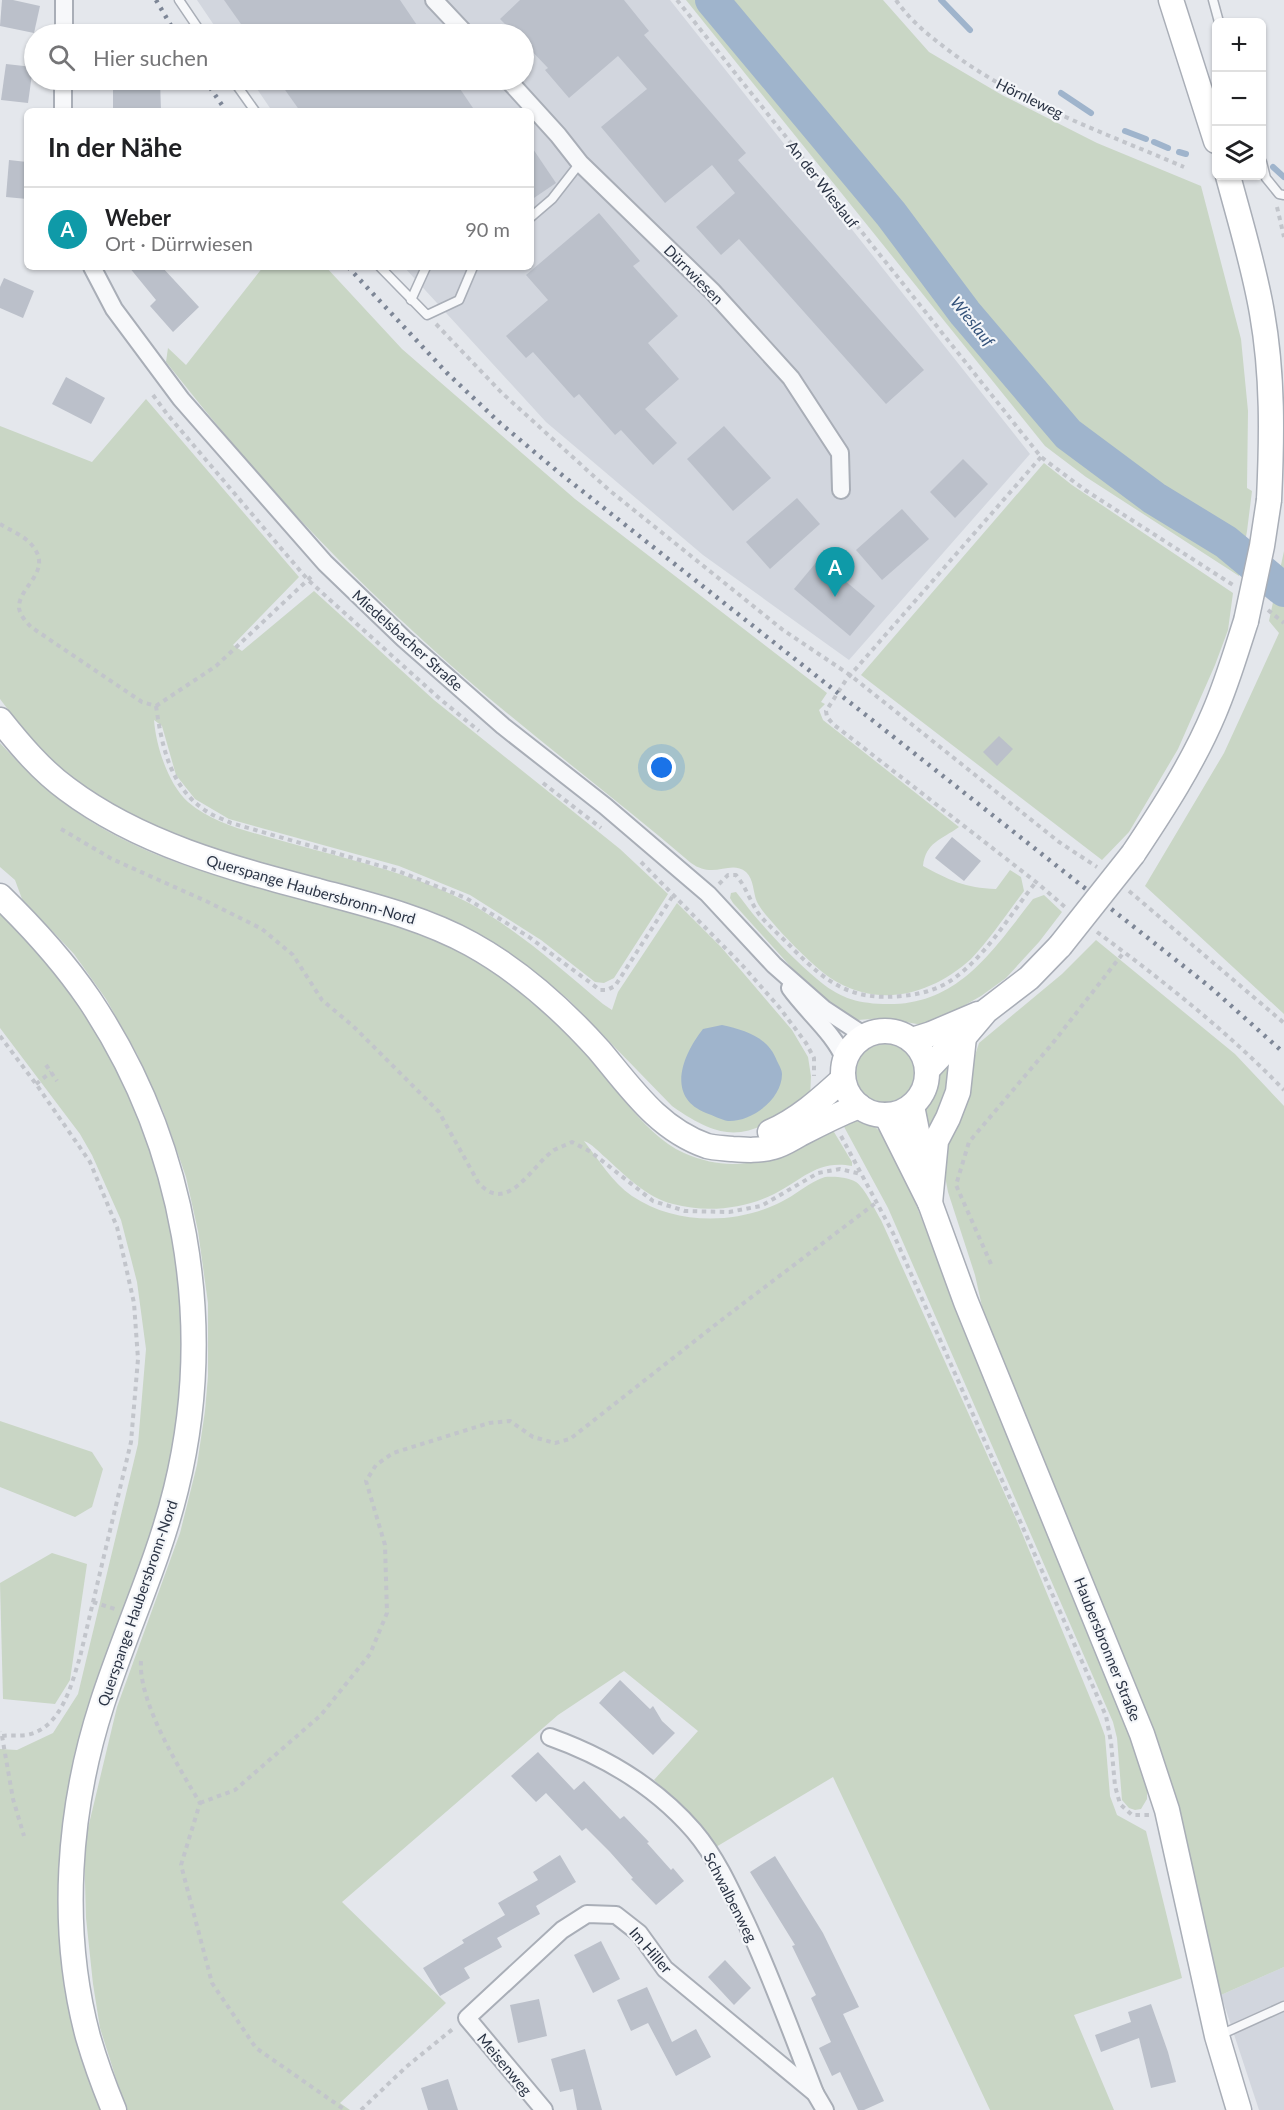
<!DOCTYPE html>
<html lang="de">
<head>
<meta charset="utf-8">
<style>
	body { margin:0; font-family:Lato,sans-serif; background:#f2f2f2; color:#202124 }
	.controls { position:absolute; right:18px; top:18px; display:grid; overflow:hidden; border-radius:9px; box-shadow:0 2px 4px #0004 }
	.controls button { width:54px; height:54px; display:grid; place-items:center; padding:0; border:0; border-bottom:2px solid #e0e0e0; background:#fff; color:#202124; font:30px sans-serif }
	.you { position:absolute; left:662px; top:768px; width:21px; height:21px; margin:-15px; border:4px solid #fff; border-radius:50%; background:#1a73e8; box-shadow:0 0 0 9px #1a73e833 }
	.badge { display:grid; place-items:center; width:39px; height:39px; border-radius:50%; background:#b45309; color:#fff; font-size:20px; font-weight:700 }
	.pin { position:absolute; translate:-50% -50px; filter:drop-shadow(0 2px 3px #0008) }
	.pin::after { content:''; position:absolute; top:32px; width:21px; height:18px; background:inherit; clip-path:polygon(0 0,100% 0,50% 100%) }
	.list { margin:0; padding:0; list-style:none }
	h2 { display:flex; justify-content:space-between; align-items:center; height:78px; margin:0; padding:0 24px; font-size:26px }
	h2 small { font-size:20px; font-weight:400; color:#757577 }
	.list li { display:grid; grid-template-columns:39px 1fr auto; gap:18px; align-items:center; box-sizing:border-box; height:84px; padding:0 24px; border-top:2px solid #e0e0e0 }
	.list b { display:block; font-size:22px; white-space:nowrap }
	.list p { margin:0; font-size:20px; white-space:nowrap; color:#757577 }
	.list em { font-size:20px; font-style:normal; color:#757577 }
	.icon { flex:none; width:33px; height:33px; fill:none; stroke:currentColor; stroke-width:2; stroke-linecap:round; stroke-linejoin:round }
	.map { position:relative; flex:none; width:1284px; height:2110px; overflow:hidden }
	.search { position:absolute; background:#fff; box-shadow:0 2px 4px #0004; left:24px; top:24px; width:510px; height:66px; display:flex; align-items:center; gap:15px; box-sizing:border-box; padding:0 21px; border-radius:33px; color:#757577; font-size:22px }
	.panel { position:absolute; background:#fff; box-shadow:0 2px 4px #0004; left:24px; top:108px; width:510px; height:162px; border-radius:9px }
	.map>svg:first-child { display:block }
	.built { fill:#d2d6de }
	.green { fill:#c9d6c5 }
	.water { fill:#9fb4cc }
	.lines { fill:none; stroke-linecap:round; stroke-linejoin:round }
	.stream { stroke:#9fb4cc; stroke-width:6 }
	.river { stroke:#9fb4cc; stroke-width:34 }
	.building { fill:#bbc0ca }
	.lane-casing { stroke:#a9aeb7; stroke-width:11 }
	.street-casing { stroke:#a9aeb7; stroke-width:20 }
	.secondary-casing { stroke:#a9aeb7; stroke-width:27 }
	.path { stroke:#c2c5cb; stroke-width:4; stroke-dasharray:4.5 4.5; stroke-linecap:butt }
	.lane { stroke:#f7f8fa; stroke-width:8 }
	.street { stroke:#f7f8fa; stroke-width:16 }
	.secondary { stroke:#fff; stroke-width:24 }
	.rail { stroke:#7d8696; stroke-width:4.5; stroke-dasharray:3 6; stroke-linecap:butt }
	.secondary-bridge-casing { stroke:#a9aeb7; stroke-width:27; stroke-linecap:butt }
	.secondary-bridge { stroke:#fff; stroke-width:24 }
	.labels { text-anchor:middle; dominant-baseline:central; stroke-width:4.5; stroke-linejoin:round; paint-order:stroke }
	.street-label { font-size:15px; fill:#2b3445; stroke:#f4f6f9 }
	.water-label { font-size:16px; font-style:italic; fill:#34527a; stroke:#f4f6f9 }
</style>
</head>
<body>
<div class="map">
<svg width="1284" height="2110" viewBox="0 0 1284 2110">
	<rect width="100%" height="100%" fill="#e4e7ec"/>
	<g class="built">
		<polygon points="197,0 670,0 1030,454 849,660 703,555 546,422 404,267 531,267 531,111 272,111 251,80 524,80 524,34 220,34"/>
		<polygon points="1284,1967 1284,2110 1259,2110 1221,1995"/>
	</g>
	<g class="green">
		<polygon points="686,0 883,0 929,52 1002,95 1097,143 1201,186 1241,339 1248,411 1247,488 1252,491 1247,531 1239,576 1086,477 1045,446"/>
		<path d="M263,267H326L402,349L575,499L827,693L821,702L825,704L819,710L823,720L959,827C941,840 926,842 923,866C949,880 965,888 996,889L1010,870L1021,877L1024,891C1009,911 988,942 971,959C933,993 884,1008 837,982C820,973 793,945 779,930C772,921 762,912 757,902C753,893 754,879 746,872C730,859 714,880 691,863C600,785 503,715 415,633C355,578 297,519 244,457C217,426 192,394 166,362L168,348L186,365Z"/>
		<path d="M146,399L299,577L233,645L242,651L314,591L434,700L620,849L668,894L614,978L604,983L595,982L541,940L470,895L399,866L229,819L195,799L176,775L162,726L154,720C156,746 168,784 188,802C214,824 247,831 279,840C341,858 412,872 469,903C518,930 560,968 603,1004L612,1010L618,992L677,903L721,947L792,1030L808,1057L811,1076L810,1099C751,1133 734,1150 672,1106L568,999L511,954L442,916L364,893L285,874L165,833L88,793L38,749L0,699V426L92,462Z"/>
		<polygon points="1044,463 1072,485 1233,593 1228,630 1215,665 1178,749 1129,832 1102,860 861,675"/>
		<polygon points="1284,551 1284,1014 1145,886 1224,753 1279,633 1269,621"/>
		<path d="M0,743C25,770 53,797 84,817C154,863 238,882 317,903C373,919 428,933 478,962C513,982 545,1008 573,1038C606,1072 641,1134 684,1153C744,1179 780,1154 831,1127L852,1162V1166C817,1159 801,1181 772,1195C742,1209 706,1213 673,1204C647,1198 626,1176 606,1158C599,1152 592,1144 584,1141C599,1160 612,1182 632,1196C675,1225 736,1225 781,1202C794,1196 811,1181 825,1177C833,1176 849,1177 856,1182C865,1188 875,1210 881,1220L1017,1521L1098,1717L1105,1736L1110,1796L1117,1815L1146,1831L1182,1978L1074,2015L1114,2110H990L833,1777L716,1847L686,1810L654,1780L698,1731L624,1671L558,1715L342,1902L446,2003L340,2103L350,2110H126L100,2028L93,1984L86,1918L84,1845L117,1707L180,1533L197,1465L205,1411L208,1376V1303L198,1231L186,1177L163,1111L137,1054L106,999L74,954L22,899L15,880L0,867Z"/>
		<path d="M736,892C742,899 747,907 753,914C772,936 794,960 817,979C838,997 855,1003 883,1004C958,1007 992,951 1033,899L1044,895L1062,912L1039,942L1006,978L981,996L951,1013L927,1024H917L883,1018L858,1020L846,1016L811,989L733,903L730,898L731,893Z"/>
		<polygon points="0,912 49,962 88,1019 126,1085 149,1144 169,1205 180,1269 184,1355 172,1469 66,1821 103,2110 0,2110 0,1749 17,1750 53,1733 78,1694 138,1444 146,1349 137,1282 121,1220 92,1155 80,1134 0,1028"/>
		<polygon points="1096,940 1235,1054 1284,1106 1284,1967 1221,1995 1217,1993 1122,1655 985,1320 975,1275 948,1192 944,1171 945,1149 979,1043 1062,974"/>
		<circle cx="885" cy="1073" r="29"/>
		<polygon points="948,1059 952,1092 925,1138 925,1111 941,1071"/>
		<polygon points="853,1120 874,1126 883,1134 910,1189 951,1295 1125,1719 1147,1786 1147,1799 1141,1809 1135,1810 1129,1808 1122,1800 1117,1738 1113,1722 888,1208 842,1123"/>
		<polygon points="0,1421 92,1452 103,1469 92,1507 75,1517 0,1487"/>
		<polygon points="52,1553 87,1564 70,1680 55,1704 3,1699 0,1583"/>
	</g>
	<path class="water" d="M722,1025C745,1030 768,1037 777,1061C779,1065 782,1070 782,1074C782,1099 752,1122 728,1121C721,1120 713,1115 706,1113C665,1097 683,1054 703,1029Z"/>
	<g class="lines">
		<g class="stream">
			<polyline points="941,0 970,30"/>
			<polyline points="1061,93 1091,113"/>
			<polyline points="1125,131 1146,139"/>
			<polyline points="1154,142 1168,148"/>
			<polyline points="1179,152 1186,154"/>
			<polyline points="1273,167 1284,177"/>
		</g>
		<polyline class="river" points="712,0 891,214 965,313 1068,434 1154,498 1226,542 1284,590"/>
	</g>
	<g class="building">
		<polygon points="2,0 13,0 40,6 34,33 0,26"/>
		<polygon points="224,0 400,0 423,34 248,34"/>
		<polygon points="520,0 624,0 649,31 644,35 746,153 738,160 924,370 886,404 739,239 721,255 696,227 735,193 712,165 665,203 601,127 647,89 618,56 569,98 545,70 548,68 524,43 524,34 515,34 500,19"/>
		<polygon points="6,64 33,67 28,103 1,100"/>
		<polygon points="113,80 160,80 161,111 113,111"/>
		<polygon points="278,80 454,80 475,111 300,111"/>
		<polygon points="531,146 556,183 531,200"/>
		<polygon points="9,160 27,162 27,199 6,197"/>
		<polygon points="599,213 640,261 633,266 678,316 648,343 679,379 645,409 677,443 653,465 621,430 615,435 579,394 574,398 533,352 526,358 506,336 548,300 526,275"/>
		<polygon points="129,267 162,267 199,307 173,332 150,306 156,300"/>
		<polygon points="4,278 34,291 23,318 0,308 0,287"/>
		<polygon points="66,377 105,398 91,424 52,404"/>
		<polygon points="724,426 771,478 733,511 687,459"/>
		<polygon points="963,459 988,484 955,518 930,492"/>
		<polygon points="797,498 820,524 770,569 746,542"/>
		<polygon points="902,509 929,539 882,580 856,550"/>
		<polygon points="819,559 875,606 850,636 794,589"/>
		<polygon points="999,736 1013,749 997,766 983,752"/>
		<polygon points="952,837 981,861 964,881 935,858"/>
		<polygon points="620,1680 650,1709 653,1706 662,1721 675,1733 653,1755 599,1703"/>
		<polygon points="538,1752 574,1790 584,1781 620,1819 624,1816 649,1842 647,1843 671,1870 673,1868 684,1881 656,1905 631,1879 633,1878 610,1852 586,1828 582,1831 546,1793 536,1802 511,1776"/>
		<polygon points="560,1855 576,1882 536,1906 540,1914 497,1938 502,1947 464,1968 470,1978 440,1996 423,1968 464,1943 462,1940 505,1915 498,1903 538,1880 533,1872"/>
		<polygon points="775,1856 823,1933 859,2007 843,2014 884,2101 864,2110 858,2110 840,2072 832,2076 819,2048 831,2042 811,1998 816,1995 792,1946 795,1945 750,1872"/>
		<polygon points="601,1941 620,1979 593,1993 574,1955"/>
		<polygon points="725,1960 751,1988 734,2005 708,1977"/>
		<polygon points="647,1987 672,2042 696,2029 711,2057 676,2076 648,2023 631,2031 617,2000"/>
		<polygon points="539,1999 547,2036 518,2043 510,2005"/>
		<polygon points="1151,2004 1168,2052 1176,2082 1151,2088 1139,2038 1101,2052 1095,2035 1131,2022 1128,2012"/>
		<polygon points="585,2049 602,2110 577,2110 573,2089 560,2092 551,2059"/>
		<polygon points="448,2079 458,2110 428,2110 421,2088"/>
	</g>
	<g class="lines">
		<defs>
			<g id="lane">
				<polyline points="179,0 202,34"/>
				<polyline points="1213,0 1219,22"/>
				<polyline points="233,80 255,111"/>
				<polyline points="1262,162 1266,178 1279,194 1284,195"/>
				<polyline points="531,217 552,199 580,163"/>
				<polyline points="380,267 427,315 459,300 473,267"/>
				<polyline points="411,300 426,267"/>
				<polyline points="1220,2035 1284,2006"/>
			</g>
			<g id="street">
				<polyline points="434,0 466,34"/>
				<polyline points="64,34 64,0"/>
				<polyline points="508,80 558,135 580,163 713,292 791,378 840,453 841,490"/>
				<polyline points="63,111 63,80"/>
				<polyline points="92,267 114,309 181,399 325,563 404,639 503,726 605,806 708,894 774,965 824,1009 865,1036"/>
				<path d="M790,988C807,1012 834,1033 845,1060"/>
				<path d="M550,1737C606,1757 655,1786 694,1831C716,1857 730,1888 744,1918C771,1975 792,2034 815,2093"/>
				<polyline points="544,2110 467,2018 562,1930 587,1914 616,1915 639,1933 665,1969 815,2093 825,2110"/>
			</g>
			<g id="secondary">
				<polyline points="1171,0 1216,141"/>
				<path d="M1228,176C1240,221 1254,266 1262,313C1273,375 1272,437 1269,500"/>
				<path d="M0,720C20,745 41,770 67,789C140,844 231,868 318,891C370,905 424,918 471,944C520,971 562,1009 599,1050C631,1088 658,1129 707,1146C715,1148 724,1148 732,1149C746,1150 759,1151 773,1147C782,1145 791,1139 800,1134C819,1124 839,1114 859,1106"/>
				<path d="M1133,854C1163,809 1193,763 1214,713C1227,683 1236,652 1246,621"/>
				<path d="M0,896C33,928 63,961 89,999C185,1142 217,1322 176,1489C158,1563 125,1632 102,1704C68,1809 59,1929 88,2037C95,2061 104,2086 114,2110"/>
				<circle cx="885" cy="1073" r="42"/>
				<polyline points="912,1040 931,1034 978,1014"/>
				<polyline points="928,1069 945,1051 964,1037 986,1011 1029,978 1060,946"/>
				<polyline points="912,1106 925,1171"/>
				<polyline points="886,1115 930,1203 966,1302 1142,1734 1167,1810 1217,2036 1239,2110"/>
				<path d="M770,1132C798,1120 821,1099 843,1079"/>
				<polyline points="930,1203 936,1141 948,1118 958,1092 964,1037"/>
			</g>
		</defs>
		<use href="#lane" class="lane-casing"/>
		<use href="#street" class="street-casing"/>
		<use href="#secondary" class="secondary-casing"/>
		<g class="path">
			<polyline points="677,0 1041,457 1085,490 1233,585"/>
			<path d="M896,0C911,22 931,37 952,53C1021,104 1105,133 1184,167"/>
			<polyline points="1277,207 1284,237"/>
			<polyline points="436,324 502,393 609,490 783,630 850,675 1059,842 1097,867"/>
			<polyline points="153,395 167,414 308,580 440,699 479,731"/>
			<polyline points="1041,457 846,680 826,711 827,717 833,724 1036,882 1065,907"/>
			<path d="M0,524C10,530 24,536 31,544C55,571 18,586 19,608C20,615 26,622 31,627L142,702L156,706"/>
			<polyline points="1268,610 1284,623"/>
			<path d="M156,706C162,747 170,787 206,811C213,816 223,819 231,823L398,871L466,898L529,937L600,990H607L615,986L674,894"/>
			<polyline points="156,706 216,666 314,574"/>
			<polyline points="543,783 601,828"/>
			<path d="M61,829L112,859L208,902L262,929L293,955L322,1000L353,1026L439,1112L478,1182C507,1217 532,1165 554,1150C560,1147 566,1145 572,1142L591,1152L653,1201L685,1211L729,1212L761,1206L818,1173L840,1169L861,1174"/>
			<polyline points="641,862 742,965 779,1007 806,1043 814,1058 814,1076"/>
			<path d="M719,884L728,875H736C747,888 751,905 762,918C772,929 784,939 794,950C828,984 852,1001 902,996C922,994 941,989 957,976C988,953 1012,912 1036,882"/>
			<polyline points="1129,891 1284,1023"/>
			<path d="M1097,932C1162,980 1227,1031 1284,1090"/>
			<path d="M0,1036L36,1084L90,1162L117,1227L134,1303L138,1359L131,1442L80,1657C71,1686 61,1729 26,1735C18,1736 10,1735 2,1736L0,1732"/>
			<polyline points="46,1065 57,1081"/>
			<polyline points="36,1084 51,1072"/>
			<polyline points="841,1136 893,1233 1106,1716 1111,1742 1115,1786 1120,1804 1132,1815 1149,1815"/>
			<polyline points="991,1264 956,1185 969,1142 1052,1044 1124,952"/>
			<polyline points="93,1602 115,1609"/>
			<path d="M141,1661C138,1701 179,1768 200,1803L181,1865L212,1983L256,2048L345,2110"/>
			<polyline points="2,1736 13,1799 24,1836"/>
			<polyline points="200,1803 235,1790 321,1715 370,1654 387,1613 385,1545 366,1481 376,1465 393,1453 489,1423 510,1421 533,1437 555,1443 570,1439 724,1318 877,1202"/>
			<polyline points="361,2110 406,2067 454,2028"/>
		</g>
		<use href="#lane" class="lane"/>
		<use href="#street" class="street"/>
		<use href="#secondary" class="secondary"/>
		<g class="rail">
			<polyline points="156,0 176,34"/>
			<polyline points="205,80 226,111"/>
			<polyline points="348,267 447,373 500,423 557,471 1210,987 1284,1053"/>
		</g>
		<defs>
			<g id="secondary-bridge">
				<polyline points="1246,621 1262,546 1269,500"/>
				<polyline points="1060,946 1133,854"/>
			</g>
		</defs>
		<use href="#secondary-bridge" class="secondary-bridge-casing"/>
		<use href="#secondary-bridge" class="secondary-bridge"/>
	</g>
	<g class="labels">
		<g class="street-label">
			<text transform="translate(1030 98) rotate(26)">Hörnleweg</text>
			<text transform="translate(823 184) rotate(52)">An der Wieslauf</text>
			<text transform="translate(694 274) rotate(45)">Dürrwiesen</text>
			<text transform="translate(408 640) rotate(42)">Miedelsbacher Straße</text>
			<text transform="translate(311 889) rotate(16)">Querspange Haubersbronn-Nord</text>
			<text transform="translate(137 1603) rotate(-71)">Querspange Haubersbronn-Nord</text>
			<text transform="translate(1108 1649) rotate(68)">Haubersbronner Straße</text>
			<text transform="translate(731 1897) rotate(63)">Schwalbenweg</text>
			<text transform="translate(651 1950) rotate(49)">Im Hiller</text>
			<text transform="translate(505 2064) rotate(50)">Meisenweg</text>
		</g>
		<g class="water-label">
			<text transform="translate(973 321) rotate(51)">Wieslauf</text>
		</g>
	</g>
</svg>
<div class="controls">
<button>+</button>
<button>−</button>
<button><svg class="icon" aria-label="layers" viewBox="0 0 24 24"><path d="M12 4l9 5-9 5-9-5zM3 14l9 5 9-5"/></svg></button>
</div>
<div class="you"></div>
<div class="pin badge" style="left:835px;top:597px;background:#0f9aa8">A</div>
<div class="search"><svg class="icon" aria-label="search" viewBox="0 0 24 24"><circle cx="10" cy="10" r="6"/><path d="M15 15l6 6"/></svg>Hier suchen</div>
<section class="panel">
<h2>In der Nähe<small></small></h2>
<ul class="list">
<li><span class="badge" style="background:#0f9aa8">A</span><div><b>Weber</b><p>Ort · Dürrwiesen</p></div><em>90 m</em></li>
</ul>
</section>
</div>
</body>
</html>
